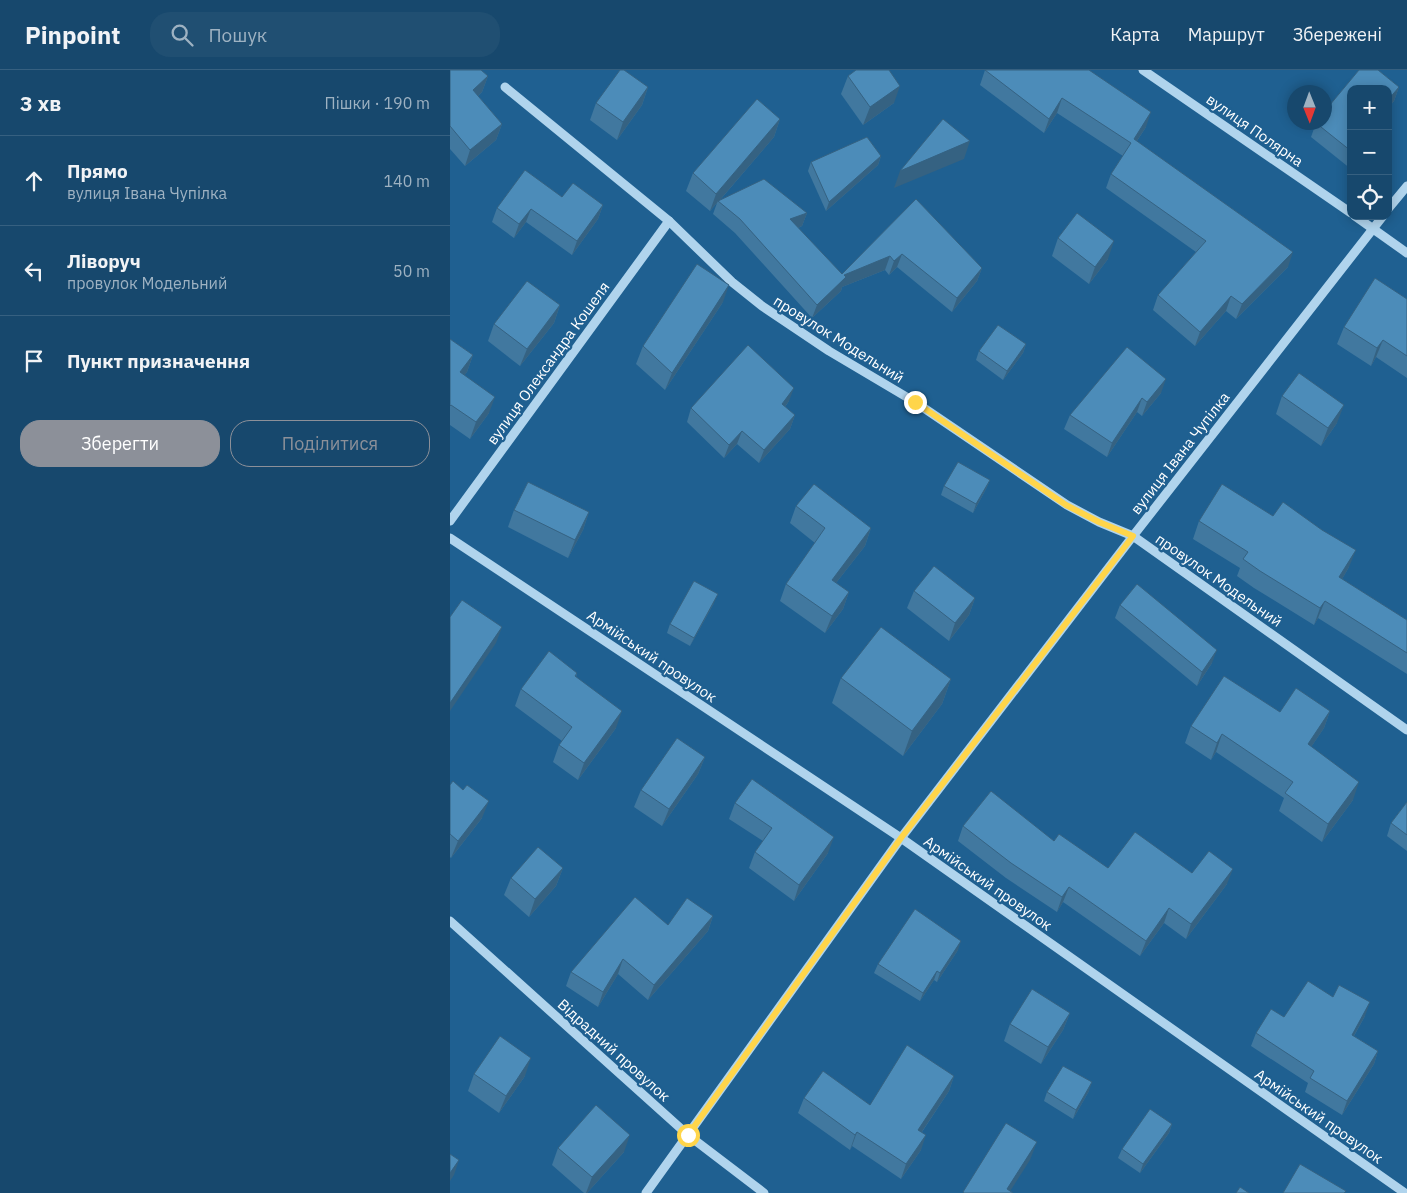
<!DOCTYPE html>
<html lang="uk">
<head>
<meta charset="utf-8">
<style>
	body { margin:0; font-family:"IBM Plex Sans",sans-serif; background:#204f72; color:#f1f3f6 }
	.controls { position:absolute; right:15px; top:15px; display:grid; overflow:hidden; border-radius:10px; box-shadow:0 2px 12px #0003 }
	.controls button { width:45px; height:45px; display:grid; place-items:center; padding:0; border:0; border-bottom:1px solid #366080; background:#17486d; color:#f1f3f6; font:25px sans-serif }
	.compass { position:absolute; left:837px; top:15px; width:45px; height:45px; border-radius:50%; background:#17486d; box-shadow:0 2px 12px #0003; rotate:179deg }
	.stop { position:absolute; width:15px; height:15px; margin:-11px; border:4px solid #ffd54a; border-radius:50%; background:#fff }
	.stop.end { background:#ffd54a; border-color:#fff; box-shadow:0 1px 5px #0008 }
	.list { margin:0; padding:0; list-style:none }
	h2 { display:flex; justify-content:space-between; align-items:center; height:65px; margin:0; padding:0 20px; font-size:21px }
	h2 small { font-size:16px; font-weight:400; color:#9eb2c2 }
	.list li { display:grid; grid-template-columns:32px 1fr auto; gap:15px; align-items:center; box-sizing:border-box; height:90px; padding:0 20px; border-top:1px solid #366080 }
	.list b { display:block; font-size:19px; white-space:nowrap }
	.list p { margin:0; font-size:16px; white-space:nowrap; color:#9eb2c2 }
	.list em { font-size:16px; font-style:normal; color:#9eb2c2 }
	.actions { display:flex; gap:10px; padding:15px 20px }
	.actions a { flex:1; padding:11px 0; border:1px solid #8c9099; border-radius:20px; text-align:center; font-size:18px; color:#8c9099 }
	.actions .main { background:#8c9099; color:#fff }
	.icon { flex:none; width:28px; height:28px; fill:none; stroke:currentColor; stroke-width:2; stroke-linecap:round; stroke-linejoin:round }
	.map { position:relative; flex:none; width:957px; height:1123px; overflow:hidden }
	header { display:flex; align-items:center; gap:30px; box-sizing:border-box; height:70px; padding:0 25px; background:#17486d; border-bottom:1px solid #366080 }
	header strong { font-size:24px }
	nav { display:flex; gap:28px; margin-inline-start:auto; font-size:18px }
	.search { width:350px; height:45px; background:#204f72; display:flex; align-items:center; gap:12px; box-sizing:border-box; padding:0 18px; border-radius:20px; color:#9eb2c2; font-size:19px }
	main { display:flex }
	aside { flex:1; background:#17486d }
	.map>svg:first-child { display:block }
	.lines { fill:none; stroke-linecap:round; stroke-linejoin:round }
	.minor { stroke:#b0d4ed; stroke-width:9 }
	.wall { fill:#41789f }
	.shaded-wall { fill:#356282 }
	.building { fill:#4c8cb9; stroke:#356282 }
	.route { stroke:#ffd54a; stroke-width:6 }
	.labels { text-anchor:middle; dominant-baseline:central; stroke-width:4.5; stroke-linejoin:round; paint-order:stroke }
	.street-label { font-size:15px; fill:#fff; stroke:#1f6091 }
</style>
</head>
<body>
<header>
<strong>Pinpoint</strong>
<div class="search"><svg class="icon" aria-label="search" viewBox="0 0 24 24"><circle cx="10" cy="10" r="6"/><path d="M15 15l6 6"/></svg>Пошук</div>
<nav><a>Карта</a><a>Маршрут</a><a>Збережені</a></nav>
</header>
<main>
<aside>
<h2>3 хв<small>Пішки · 190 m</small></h2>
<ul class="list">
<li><svg class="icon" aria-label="ahead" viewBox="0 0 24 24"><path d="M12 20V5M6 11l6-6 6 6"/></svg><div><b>Прямо</b><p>вулиця Івана Чупілка</p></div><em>140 m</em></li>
<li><svg class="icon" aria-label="left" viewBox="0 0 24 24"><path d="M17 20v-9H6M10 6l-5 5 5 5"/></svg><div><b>Ліворуч</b><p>провулок Модельний</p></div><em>50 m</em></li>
<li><svg class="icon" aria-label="arrive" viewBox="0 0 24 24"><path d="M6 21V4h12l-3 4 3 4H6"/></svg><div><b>Пункт призначення</b></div></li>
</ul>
<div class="actions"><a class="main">Зберегти</a><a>Поділитися</a></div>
</aside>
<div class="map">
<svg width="957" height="1123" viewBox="0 0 957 1123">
	<rect width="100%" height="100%" fill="#1f6091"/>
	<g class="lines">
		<g class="minor">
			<polyline points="693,0 901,143"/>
			<polyline points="55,17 219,151 282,212 312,236 379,281 465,332 617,435 649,452 683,466 957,660"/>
			<polyline points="938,139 957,116"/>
			<polyline points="905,146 957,183"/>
			<polyline points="0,451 219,151"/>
			<polyline points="0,468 451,768 955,1123"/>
			<polyline points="0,851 238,1065 314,1123"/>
			<polyline points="196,1123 451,768 683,466 933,146"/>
		</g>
	</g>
	<g class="wall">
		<polygon points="0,0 38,6 32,22 28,26 52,54 46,70 15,96 0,79"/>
		<polygon points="535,0 696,57 687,71 838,197 786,249 776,241 745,276 703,240 708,225 746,182 656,118 661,104 673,86 607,43 594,63 530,15"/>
		<polygon points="909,0 928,0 949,17 944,31 938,38 938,19 901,19 901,99 861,67 866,53 866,52 874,52 874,42"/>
		<polygon points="398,6 444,33 413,55 391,24"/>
		<polygon points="198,17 192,35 167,70 140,50 146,33"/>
		<polygon points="330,49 324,67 270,130 357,143 352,156 348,158 392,204 466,129 532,198 527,211 502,242 447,197 439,205 435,200 392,217 391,221 362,248 285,163 263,144 267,133 260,141 236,121 243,103"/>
		<polygon points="431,86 428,95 376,141 358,101 361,92"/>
		<polygon points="112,127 153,135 148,149 122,185 76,152 64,168 42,152 47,138"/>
		<polygon points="608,168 658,189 639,214 602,186"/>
		<polygon points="957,229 957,308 926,287 921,296 887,274 894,257"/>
		<polygon points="273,232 215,320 186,294 193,276"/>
		<polygon points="110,235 104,253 70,296 38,271 44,254"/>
		<polygon points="0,269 23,285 17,302 14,305 39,343 20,369 0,355"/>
		<polygon points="576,274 573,283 553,310 526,290 529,281"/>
		<polygon points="711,323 692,346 687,342 657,387 614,359 620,345"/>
		<polygon points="832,326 887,353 871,376 826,344"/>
		<polygon points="339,331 335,337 345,345 340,359 309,393 287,374 274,388 237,352 241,338"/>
		<polygon points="540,410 536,419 523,443 491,425 494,416"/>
		<polygon points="346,436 421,458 415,476 386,513 399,522 393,539 375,563 330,531 336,514 365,473 340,453"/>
		<polygon points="64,440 139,442 133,460 118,488 58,457"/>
		<polygon points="749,451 899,497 892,509 957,550 957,604 868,548 864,555 804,518 787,506 790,498 743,469"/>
		<polygon points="464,521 525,528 519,545 499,571 457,538"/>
		<polygon points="264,533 240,576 217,563 220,554"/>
		<polygon points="670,535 762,593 747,616 665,548"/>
		<polygon points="127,603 126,607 166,658 128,710 103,692 109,675 112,671 65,636 71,619"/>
		<polygon points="391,608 501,609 492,634 453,686 382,633"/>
		<polygon points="880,641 874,658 861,677 903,730 872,772 829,741 834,728 766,682 761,690 735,673 741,656 830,642"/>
		<polygon points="255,687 248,704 212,756 184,737 191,720"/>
		<polygon points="0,715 32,748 1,788 0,787"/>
		<polygon points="957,732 957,781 937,766 941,753"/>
		<polygon points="285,733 378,783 344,831 299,798 305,782 313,771 279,749"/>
		<polygon points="513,756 604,771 658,798 742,803 777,814 736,869 714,853 690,886 613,832 607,842 556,808 508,771"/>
		<polygon points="113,798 106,816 79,847 54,825 61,808"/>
		<polygon points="263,846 258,861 198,930 168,904 148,937 116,916 121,902 218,855"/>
		<polygon points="508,880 487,912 484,910 470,931 424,903 428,894"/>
		<polygon points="883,927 915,946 904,966 928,981 924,994 892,1045 855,1022 858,1013 801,976 806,963 834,947"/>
		<polygon points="620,943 613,960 591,994 554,971 560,954"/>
		<polygon points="24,1004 75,1006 49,1043 18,1021"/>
		<polygon points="504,1006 499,1021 472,1062 471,1080 451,1109 402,1076 400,1080 348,1043 354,1028 420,1035"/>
		<polygon points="639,1021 623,1049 594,1031 597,1022"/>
		<polygon points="722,1054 719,1063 690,1103 668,1088 672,1079"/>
		<polygon points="108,1078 174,1082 137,1123 134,1123 102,1095"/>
	</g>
	<g class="shaded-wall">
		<polygon points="38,6 32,22 18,36 23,20"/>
		<polygon points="450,16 444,33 413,55 420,37"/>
		<polygon points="198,17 192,35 167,70 173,52"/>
		<polygon points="949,17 944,31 938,38 938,30"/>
		<polygon points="612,28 607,43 594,63 599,49"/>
		<polygon points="701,42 696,57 679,83 684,69"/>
		<polygon points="330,49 324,67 269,131 268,131 267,133 260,141 266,124"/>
		<polygon points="52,54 46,70 15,96 20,80"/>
		<polygon points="520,71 514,89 444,118 450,101"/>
		<polygon points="431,86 428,95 376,141 379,132"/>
		<polygon points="153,135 148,149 122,185 127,171"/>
		<polygon points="81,139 76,152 64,168 69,154"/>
		<polygon points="357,143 352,156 336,163 340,149"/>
		<polygon points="664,171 658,189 639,214 645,197"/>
		<polygon points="843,182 838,197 786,249 792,234"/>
		<polygon points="452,184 447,197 439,205 444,191"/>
		<polygon points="440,186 435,200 392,217 391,221 362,248 367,235 394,205"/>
		<polygon points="532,198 527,211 502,242 507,228"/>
		<polygon points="279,215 273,232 215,320 222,303"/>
		<polygon points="781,226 776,241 745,276 750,262"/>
		<polygon points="110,235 104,253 70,296 77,279"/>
		<polygon points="933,270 926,287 921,296 927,278"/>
		<polygon points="576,274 573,283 553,310 557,301"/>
		<polygon points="23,285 17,302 4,319 10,302"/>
		<polygon points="716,309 711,323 692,346 697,332"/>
		<polygon points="344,318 339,331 327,348 332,334"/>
		<polygon points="45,327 39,343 20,369 26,352"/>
		<polygon points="692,328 687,342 657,387 662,373"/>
		<polygon points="894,335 887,353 871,376 878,358"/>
		<polygon points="345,345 340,359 309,393 314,380"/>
		<polygon points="292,361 287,374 274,388 279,375"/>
		<polygon points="540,410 536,419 523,443 526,434"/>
		<polygon points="139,442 133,460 118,488 125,470"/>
		<polygon points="421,458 415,476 375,527 382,510"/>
		<polygon points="906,480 899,497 883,525 889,507"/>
		<polygon points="399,522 393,539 375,563 382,546"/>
		<polygon points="268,524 264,533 240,576 244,568"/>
		<polygon points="525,528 519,545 499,571 505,553"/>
		<polygon points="875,531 868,548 864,555 870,538"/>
		<polygon points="52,557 46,573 0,641 0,633"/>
		<polygon points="767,580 762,593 747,616 752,602"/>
		<polygon points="501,609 492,634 453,686 462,661"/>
		<polygon points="172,641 166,658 128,710 134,693"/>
		<polygon points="880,641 874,658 851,692 858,674"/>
		<polygon points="772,664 766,682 761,690 767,673"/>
		<polygon points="255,687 248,704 212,756 219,739"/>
		<polygon points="909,712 903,730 872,772 878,754"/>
		<polygon points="39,731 32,748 1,788 8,771"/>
		<polygon points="384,767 378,783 344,831 349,815"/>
		<polygon points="113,798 106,816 79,847 85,829"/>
		<polygon points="783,799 777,814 736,869 741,854"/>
		<polygon points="619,817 613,832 607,842 612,827"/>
		<polygon points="719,838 714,853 690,886 696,871"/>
		<polygon points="263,846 258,861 198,930 204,915"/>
		<polygon points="511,871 508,880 487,912 490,903"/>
		<polygon points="173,889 168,904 148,937 153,922"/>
		<polygon points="487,901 484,910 470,931 473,923"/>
		<polygon points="920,932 915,946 897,978 902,965"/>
		<polygon points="620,943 613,960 591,994 598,977"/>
		<polygon points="928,981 924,994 892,1045 897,1031"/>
		<polygon points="81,988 75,1006 49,1043 56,1026"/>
		<polygon points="504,1006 499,1021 463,1075 468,1060"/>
		<polygon points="642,1012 639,1021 623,1049 626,1040"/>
		<polygon points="722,1054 719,1063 690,1103 693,1094"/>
		<polygon points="407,1062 402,1076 400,1080 405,1065"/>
		<polygon points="180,1065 174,1082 137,1123 136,1123 142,1107"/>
		<polygon points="476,1065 471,1080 451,1109 456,1094"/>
		<polygon points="587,1072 580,1090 559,1123 557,1119"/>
		<polygon points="9,1090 4,1105 0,1111 0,1103"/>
	</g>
	<g class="building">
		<polygon points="0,0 31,0 38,6 23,20 52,54 20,80 0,56"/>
		<polygon points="170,0 174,0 198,17 173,52 146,33"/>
		<polygon points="406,0 439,0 450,16 420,37 398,6"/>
		<polygon points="535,0 639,0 701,42 684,69 843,182 792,234 781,226 750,262 708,225 756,171 661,104 681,73 612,28 599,49"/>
		<polygon points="909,0 928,0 949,17 938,30 938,19 901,19 901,81 866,53 866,52 874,52 874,42"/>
		<polygon points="307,29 330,49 266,124 243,103"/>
		<polygon points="493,49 520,71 450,101"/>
		<polygon points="417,67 431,86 379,132 361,92"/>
		<polygon points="75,100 112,127 123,113 153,135 127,171 81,139 69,154 47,138"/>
		<polygon points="314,109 357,143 340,149 392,204 466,129 532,198 507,228 452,184 444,191 440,186 394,205 396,207 367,235 290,149 268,131"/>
		<polygon points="627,143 664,171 645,197 608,168"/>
		<polygon points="247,194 279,215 222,303 193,276"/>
		<polygon points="925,208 957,229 957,286 933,270 927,278 894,257"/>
		<polygon points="77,211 110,235 77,279 44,254"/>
		<polygon points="548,255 576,274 557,301 529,281"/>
		<polygon points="0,269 23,285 10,302 45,327 26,352 1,335 0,336"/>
		<polygon points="298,275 344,318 332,334 345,345 314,380 292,361 279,375 241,338"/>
		<polygon points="677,277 716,309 697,332 692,328 662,373 620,345"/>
		<polygon points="849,303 894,335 878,358 832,326"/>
		<polygon points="508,392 540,410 526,434 494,416"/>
		<polygon points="78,412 139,442 125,470 64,440"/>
		<polygon points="364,414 421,458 382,510 399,522 382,546 336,514 375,458 346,436"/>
		<polygon points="772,414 823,446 833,432 872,460 906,480 889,507 957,550 957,583 875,531 870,538 810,501 793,489 798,482 749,451"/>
		<polygon points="484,496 525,528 505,553 464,521"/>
		<polygon points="244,511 268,524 244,568 220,554"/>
		<polygon points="687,514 767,580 752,602 670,535"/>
		<polygon points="12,530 52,557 0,633 0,547"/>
		<polygon points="431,557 501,609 462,661 391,608"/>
		<polygon points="99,581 127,603 125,606 172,641 134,693 109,675 122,657 71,619"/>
		<polygon points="774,606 830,642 846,618 880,641 858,674 909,712 878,754 835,723 843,712 772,664 767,673 741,656"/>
		<polygon points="227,668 255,687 219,739 191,720"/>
		<polygon points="302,709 384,767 349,815 305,782 322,758 285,733"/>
		<polygon points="3,711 13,720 17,715 39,731 8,771 0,764 0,715"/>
		<polygon points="541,721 604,771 609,764 658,798 685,762 742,803 759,781 783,799 741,854 719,838 696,871 619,817 612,827 561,793 513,756"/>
		<polygon points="957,732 957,765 941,753"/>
		<polygon points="88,777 113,798 85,829 61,808"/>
		<polygon points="185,827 218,855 237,828 263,846 204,915 173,889 153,922 121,902"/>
		<polygon points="465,839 511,871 490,903 487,901 473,923 428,894"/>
		<polygon points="858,911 883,927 889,915 920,932 902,965 928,981 897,1031 860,1008 864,1001 806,963 821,939 834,947"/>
		<polygon points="582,919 620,943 598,977 560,954"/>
		<polygon points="50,966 81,988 56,1026 24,1004"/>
		<polygon points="457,975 504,1006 468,1060 476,1065 456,1094 407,1062 405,1065 354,1028 373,1001 420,1035"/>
		<polygon points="613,996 642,1012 626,1040 597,1022"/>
		<polygon points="146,1035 180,1065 142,1107 108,1078"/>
		<polygon points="700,1039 722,1054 693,1094 672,1079"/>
		<polygon points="556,1053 587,1072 557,1119 563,1123 514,1123 513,1122"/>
		<polygon points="0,1084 9,1090 0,1103"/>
		<polygon points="850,1094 896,1121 894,1123 833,1123"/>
		<polygon points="790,1117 799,1123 786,1123"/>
	</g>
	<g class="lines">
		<polyline class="route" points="238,1065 451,768 683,466 649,452 616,435 465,332"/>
	</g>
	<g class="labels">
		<g class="street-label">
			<text transform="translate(805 60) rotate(35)">вулиця Полярна</text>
			<text transform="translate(389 269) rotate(32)">провулок Модельний</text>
			<text transform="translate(98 293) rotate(-54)">вулиця Олександра Кошеля</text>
			<text transform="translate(730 383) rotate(-52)">вулиця Івана Чупілка</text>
			<text transform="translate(769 510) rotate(35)">провулок Модельний</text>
			<text transform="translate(202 586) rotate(34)">Армійський провулок</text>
			<text transform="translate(538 813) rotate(35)">Армійський провулок</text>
			<text transform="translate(164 980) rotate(42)">Відрадний провулок</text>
			<text transform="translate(869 1046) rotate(35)">Армійський провулок</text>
		</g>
	</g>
</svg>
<div class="controls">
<button>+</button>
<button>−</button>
<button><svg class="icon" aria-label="locate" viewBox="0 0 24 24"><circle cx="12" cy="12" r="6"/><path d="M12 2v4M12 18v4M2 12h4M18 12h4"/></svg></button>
</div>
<svg class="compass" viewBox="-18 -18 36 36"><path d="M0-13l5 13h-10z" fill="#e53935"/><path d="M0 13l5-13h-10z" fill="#9eb2c2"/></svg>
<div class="stop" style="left:238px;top:1065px"></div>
<div class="stop end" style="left:465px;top:332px"></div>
</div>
</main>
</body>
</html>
